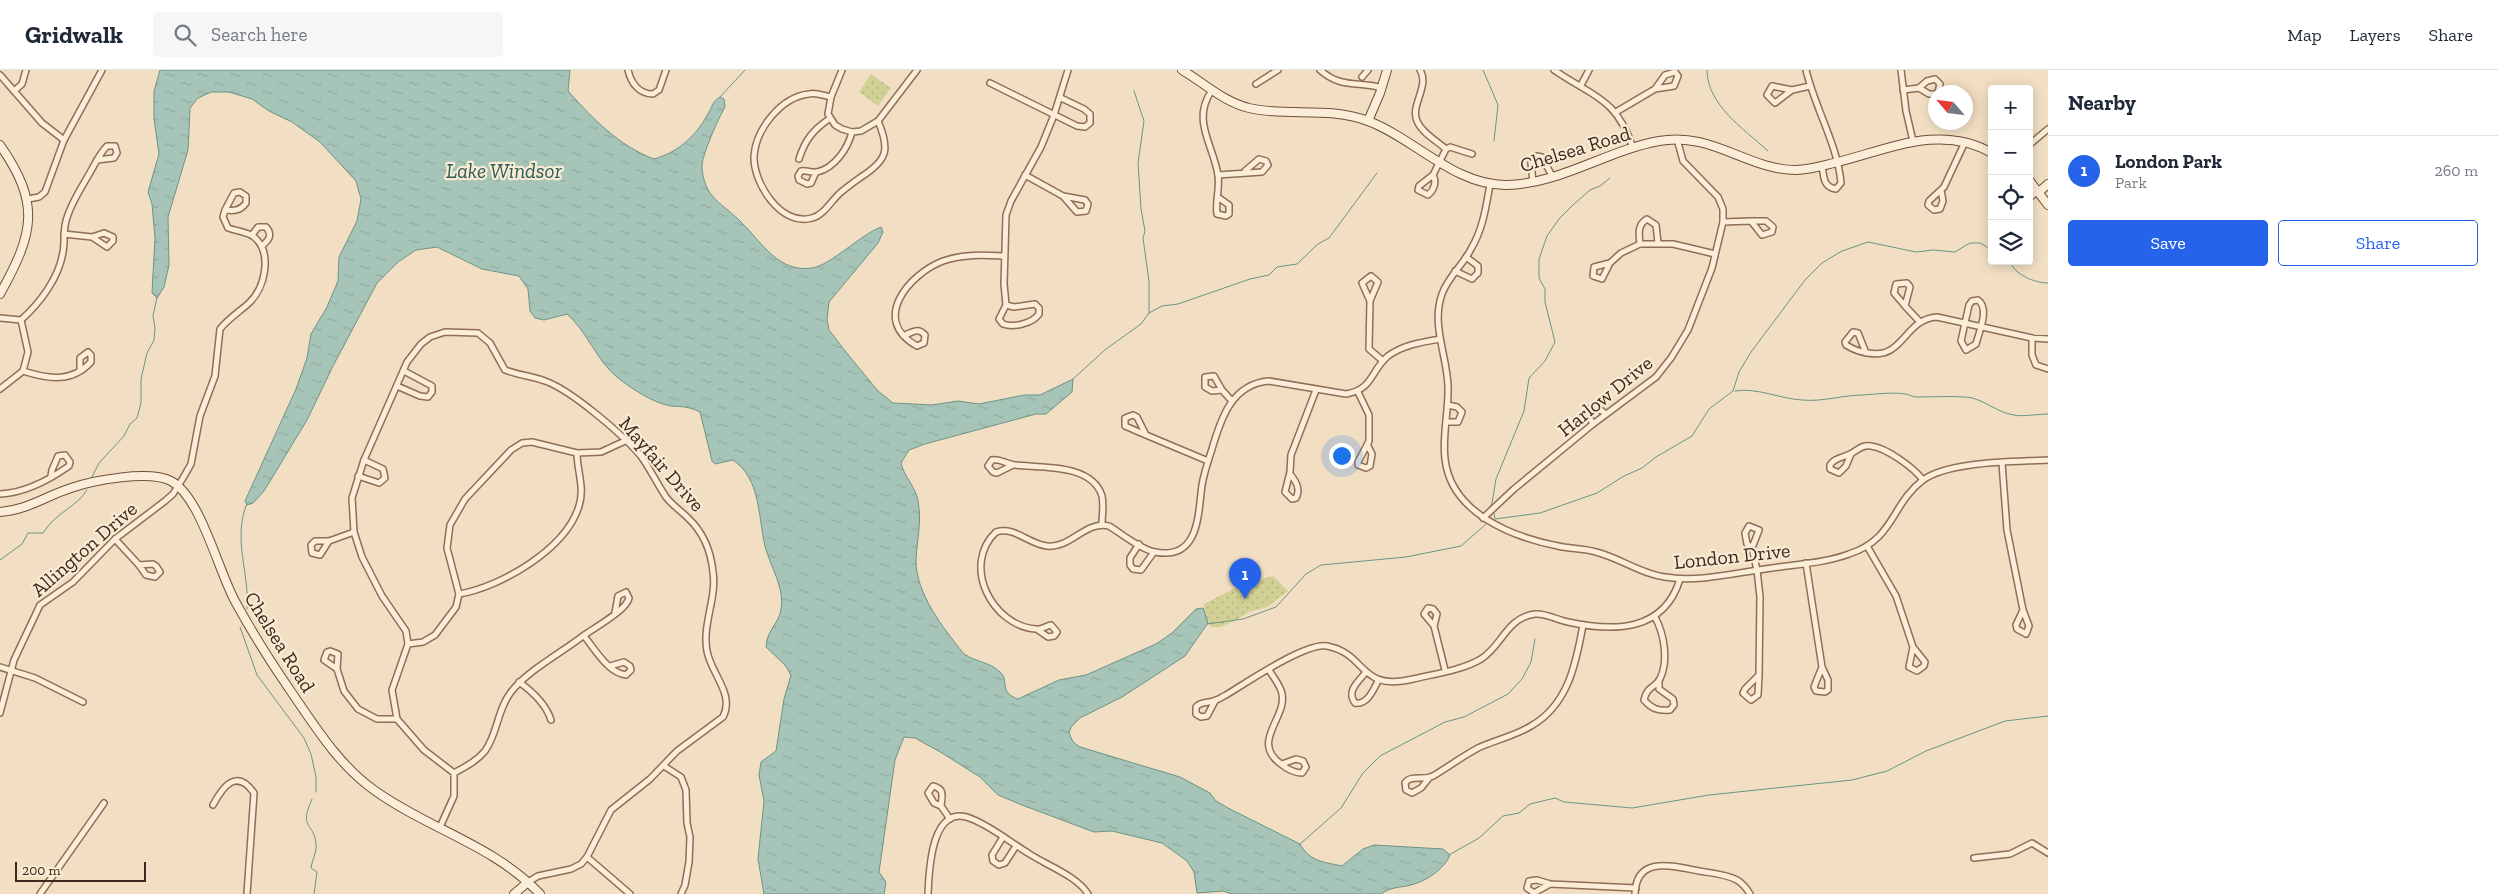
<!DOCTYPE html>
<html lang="en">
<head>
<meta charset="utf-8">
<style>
	body { margin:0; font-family:"Zilla Slab",serif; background:#f6f6f7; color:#1f2937 }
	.controls { position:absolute; right:15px; top:15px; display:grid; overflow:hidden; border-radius:5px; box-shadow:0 2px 12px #0003 }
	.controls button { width:45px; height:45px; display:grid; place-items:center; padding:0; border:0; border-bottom:1px solid #e0e1e3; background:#fff; color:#1f2937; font:25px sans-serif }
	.compass { position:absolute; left:1928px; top:15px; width:45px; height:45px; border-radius:50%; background:#fff; box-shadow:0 2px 12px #0003; rotate:298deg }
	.scale { position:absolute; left:15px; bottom:12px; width:131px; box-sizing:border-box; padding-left:5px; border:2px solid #3d291d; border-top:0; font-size:14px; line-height:18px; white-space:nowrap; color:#3d291d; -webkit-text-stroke:4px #f9ead4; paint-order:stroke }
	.you { position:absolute; left:1341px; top:385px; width:18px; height:18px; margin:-12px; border:4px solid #fff; border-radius:50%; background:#1a73e8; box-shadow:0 0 0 8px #1a73e833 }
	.badge { display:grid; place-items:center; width:32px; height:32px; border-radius:50%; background:#2563eb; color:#fff; font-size:16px; font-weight:700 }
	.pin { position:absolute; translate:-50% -41px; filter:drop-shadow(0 1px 2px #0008) }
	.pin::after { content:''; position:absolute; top:26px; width:18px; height:15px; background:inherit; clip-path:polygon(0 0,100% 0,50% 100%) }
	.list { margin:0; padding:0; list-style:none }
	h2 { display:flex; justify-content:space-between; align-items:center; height:65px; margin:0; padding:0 20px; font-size:21px }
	h2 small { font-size:16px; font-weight:400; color:#747a83 }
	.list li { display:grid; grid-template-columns:32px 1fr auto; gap:15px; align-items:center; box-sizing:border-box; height:70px; padding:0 20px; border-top:1px solid #e0e1e3 }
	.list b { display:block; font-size:19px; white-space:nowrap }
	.list p { margin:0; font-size:16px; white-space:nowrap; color:#747a83 }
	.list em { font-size:16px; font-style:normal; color:#747a83 }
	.actions { display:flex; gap:10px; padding:15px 20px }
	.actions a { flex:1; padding:11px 0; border:1px solid #2563eb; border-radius:5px; text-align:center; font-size:18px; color:#2563eb }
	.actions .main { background:#2563eb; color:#fff }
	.icon { flex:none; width:28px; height:28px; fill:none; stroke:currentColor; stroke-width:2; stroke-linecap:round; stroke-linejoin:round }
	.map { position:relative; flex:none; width:2048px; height:824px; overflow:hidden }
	header { display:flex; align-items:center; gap:30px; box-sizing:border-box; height:70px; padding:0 25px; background:#fff; border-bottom:1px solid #e0e1e3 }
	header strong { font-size:24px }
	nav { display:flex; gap:28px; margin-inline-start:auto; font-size:18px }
	.search { width:350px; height:45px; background:#f6f6f7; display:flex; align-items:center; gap:12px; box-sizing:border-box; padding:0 18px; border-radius:5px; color:#747a83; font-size:19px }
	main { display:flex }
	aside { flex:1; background:#fff }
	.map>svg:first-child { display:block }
	.park { fill:url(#park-dots) }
	.water { fill:url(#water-ripples); stroke:#6b9485 }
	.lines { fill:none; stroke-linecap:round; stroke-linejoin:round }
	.stream { stroke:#6b9485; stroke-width:1 }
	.street-casing { stroke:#8e6e58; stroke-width:8 }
	.secondary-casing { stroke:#704f3b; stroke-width:10 }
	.street { stroke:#fcedd8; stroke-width:5 }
	.secondary { stroke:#fcedd8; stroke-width:8 }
	.labels { text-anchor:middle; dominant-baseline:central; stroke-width:4.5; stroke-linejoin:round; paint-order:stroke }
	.street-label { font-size:20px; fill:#3d291d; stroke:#f9ead4 }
	.water-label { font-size:21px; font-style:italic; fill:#2b5e55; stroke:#f9ead4 }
</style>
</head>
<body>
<header>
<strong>Gridwalk</strong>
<div class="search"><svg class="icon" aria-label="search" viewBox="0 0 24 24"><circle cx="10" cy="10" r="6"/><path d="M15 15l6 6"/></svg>Search here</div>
<nav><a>Map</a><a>Layers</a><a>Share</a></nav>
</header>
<main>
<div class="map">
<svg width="2048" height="824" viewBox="0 0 2048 824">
	<defs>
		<pattern id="park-dots" width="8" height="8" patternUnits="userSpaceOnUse" patternTransform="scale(1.25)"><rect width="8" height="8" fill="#d1d196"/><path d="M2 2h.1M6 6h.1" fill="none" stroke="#b4b381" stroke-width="1.8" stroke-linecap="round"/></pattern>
		<pattern id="water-ripples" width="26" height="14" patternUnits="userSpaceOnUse" patternTransform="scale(1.25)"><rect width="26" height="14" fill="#a6c5b8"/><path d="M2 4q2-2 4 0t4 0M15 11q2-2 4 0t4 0" fill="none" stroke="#90a99e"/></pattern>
	</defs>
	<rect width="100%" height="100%" fill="#f2dfc3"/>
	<g class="park">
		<polygon points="871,4 891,18 878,36 859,22"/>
		<polygon points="1273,506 1288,521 1267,537 1249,542 1234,551 1221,557 1211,557 1204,543 1204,534 1239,516"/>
	</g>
	<path class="water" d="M160,0H570L568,21C592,48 619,76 654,89C679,82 697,65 709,42C713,35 712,32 720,27L724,29L725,37C719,47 701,87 702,97C704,129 723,133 742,153C762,173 779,203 812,198C831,195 860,165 881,157L883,162L878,173L829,232L827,249L829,260L845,281L878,321L893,333L932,335L958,331L979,334L1024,325H1040L1073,309L1072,322L1046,344H1036L925,374L909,380L901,393C904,407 916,417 918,431C922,451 917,470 916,489C915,523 944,559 964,584C976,592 990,592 1000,602C1010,611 998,622 1018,629L1059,610L1086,605L1156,574L1172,563L1196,539L1203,538L1208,553L1185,586L1122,627L1080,648L1071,657L1069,663L1073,672L1080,677L1180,707L1210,723L1216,731L1228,738L1300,774C1310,792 1324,792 1342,796L1363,779L1374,775L1443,779L1450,785C1445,798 1428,810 1414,814C1403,818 1391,816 1381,824H1232L1223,821L1197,823L1194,802L1187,791L1162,773L1112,761L1094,762L1022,735L998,725L980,707L942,683L915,668L904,667L895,690L879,802L886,812L884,824H764L758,789L764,731L759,705L761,692L776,681L784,629L791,605L785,595L766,577C767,559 779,554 781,539C785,518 770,496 765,476C758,447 761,409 733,390L715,394L712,391L700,342C687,336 684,337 671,336C653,333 630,318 617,307C596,290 587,261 567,244L544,250L535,248L530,241L528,219L519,206L482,199L437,177L416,180L398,192L377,213L333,296L307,350L281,393L264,421L253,433L247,435L245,431L296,319L307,288L311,264L327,237L338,211L339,187L357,151L361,129L356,111L320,72L292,52L269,41L252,29L229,22H211L198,28L190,38L188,80L168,147L169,195L164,217L157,228L152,223L155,168L152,134L148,122L159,84L154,49V21Z"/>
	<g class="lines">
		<g class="stream">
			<polyline points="1483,0 1498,35 1494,71"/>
			<path d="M1707,0C1707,35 1744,59 1768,81"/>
			<polyline points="1134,21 1144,51 1138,93 1141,139 1145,161 1143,168 1149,211 1149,243"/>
			<polyline points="720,27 745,0"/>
			<path d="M2010,191C2014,205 2035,213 2048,213"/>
			<polyline points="1073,309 1106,279 1141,254 1149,243 1162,236 1178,234 1250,209 1269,205 1277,197 1297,194 1318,174 1329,168 1377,103"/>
			<path d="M1735,321C1756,317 1781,329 1802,330C1823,332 1843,325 1863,325C1876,324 1893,322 1905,324C1909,324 1912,327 1916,327C1933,327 1949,326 1965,327C1981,327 1997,343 2014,345C2022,347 2038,344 2048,344"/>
			<polyline points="92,407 99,393 124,366 130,354 137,348 141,333 141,309 147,283 154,270 155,258 153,246 157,227"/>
			<polyline points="1489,439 1492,433 1496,409 1524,341 1529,308 1545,291 1555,272 1545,232 1545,219 1539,208 1539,189 1547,166 1559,149 1574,134 1590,120 1600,116 1610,108"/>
			<polyline points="1494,443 1495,449 1540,443 1597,423 1624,406 1642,398 1656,387 1692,366 1709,339 1733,321 1739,302 1751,282 1805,210 1822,193 1842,181 1868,172 1916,182 1933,180 1955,182 1970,173 1980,173 1992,180"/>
			<path d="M0,490L22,474L28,463H43C56,442 77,437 87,420"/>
			<path d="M247,539C250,503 232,470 247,433"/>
			<polyline points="1207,554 1243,549 1276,537 1306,504 1321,495 1406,487 1461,476 1486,454"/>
			<polyline points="240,557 257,605 304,668 311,684 316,707 316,722"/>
			<path d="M312,729C298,760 314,751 316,774C317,782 312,790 311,798L317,802L314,824"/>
			<polyline points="1299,775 1341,738 1363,703 1380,686 1445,652 1464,647 1508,624 1522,609 1531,592 1535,569"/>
			<polyline points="1449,785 1479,768 1503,746 1519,743 1530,734 1555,728 1564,732 1632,738 1709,725 1852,710 1887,701 1926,681 2005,651 2048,646"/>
		</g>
		<defs>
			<g id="street">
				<path d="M628,0C631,13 639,24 653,24L659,20L666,0"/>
				<polyline points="842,0 831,27 828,44 835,55 842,59 852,62 861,61 878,51 917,0"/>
				<path d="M1320,0C1341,19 1359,11 1382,18"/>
				<path d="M1420,0C1430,16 1410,35 1417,51C1422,63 1437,71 1446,79"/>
				<path d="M1554,0C1593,27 1616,27 1633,78"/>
				<path d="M1806,0C1815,38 1838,76 1841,113L1836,119C1823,117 1824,107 1822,96"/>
				<polyline points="1901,0 1906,41 1913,71"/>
				<polyline points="0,5 42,53 64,70"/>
				<polyline points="1362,7 1368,0"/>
				<polyline points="990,13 1077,56 1085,57 1090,53 1090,44 1084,39 1061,28"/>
				<polyline points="1256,14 1278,0"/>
				<polyline points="1581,15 1589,0"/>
				<polyline points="1919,18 1929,24 1936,24"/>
				<path d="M1212,20C1191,50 1213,74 1218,105C1220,119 1215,132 1217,144L1226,146L1229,144V135L1219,128"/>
				<polyline points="1792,20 1775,33 1767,25 1772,16 1792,20 1810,16"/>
				<polyline points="1903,20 1919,18 1927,11 1935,9 1940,14 1938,22"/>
				<polyline points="14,21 22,14 26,0"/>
				<path d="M831,27C824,26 816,22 809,24C781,27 756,59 754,86C753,113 781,157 812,148C824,145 831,131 840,123C847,117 854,112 861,107C888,90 890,79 878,51"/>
				<polyline points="1616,42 1655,19 1674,16 1678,6 1675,2 1665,5 1655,19"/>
				<polyline points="2029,75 2048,59"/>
				<polyline points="1446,79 1450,77 1472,84"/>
				<path d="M799,89C805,70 813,60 829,49"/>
				<path d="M816,102L811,113L807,114L799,110L798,106L801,101C806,100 812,103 817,102C835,98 848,78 852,62"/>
				<polyline points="1025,105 1063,126 1077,142 1086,141 1088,134 1085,130 1063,126"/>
				<polyline points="1218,105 1262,102 1268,95 1266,91 1259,89 1245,101"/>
				<path d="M1433,105C1437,112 1434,120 1428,125L1418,120L1419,116L1433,105L1446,79"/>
				<polyline points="1533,112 1531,93 1536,86 1542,87 1552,106"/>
				<path d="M1490,114C1486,137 1483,159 1471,179C1463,195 1448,207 1442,224C1431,255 1447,285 1448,316C1449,340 1442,365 1445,389C1451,443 1512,467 1558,476C1570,479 1584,478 1596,482C1620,488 1641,504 1665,507C1699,513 1738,502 1772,498C1798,494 1825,493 1849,484C1895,469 1891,434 1923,410C1949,391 2015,392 2048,390"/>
				<polyline points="1941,120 1943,131 1940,139 1934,140 1928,135 1929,131 1944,117 1965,72"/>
				<polyline points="2029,128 2039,121"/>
				<polyline points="28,129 39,127 45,122 64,70 102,0"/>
				<polyline points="1723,152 1751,151 1762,165 1772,162 1773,157 1766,151 1751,151"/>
				<polyline points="64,164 92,167 107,177 113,171 113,167 104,163 92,167"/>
				<path d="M252,165L258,157H266C273,165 269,170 262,176"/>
				<path d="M1640,174C1639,164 1637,155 1647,149L1656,155L1658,173"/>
				<polyline points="1610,193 1602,209 1593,206 1594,197 1610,193 1621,183 1640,174 1673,174 1715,184"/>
				<polyline points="1455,201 1472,209 1478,203 1478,196 1466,187"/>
				<path d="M1978,230C1990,238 1979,262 1976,274L1966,280L1961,271L1969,235L1972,231Z"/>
				<polyline points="1370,231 1362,213 1371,206 1378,212 1370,231 1369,279 1383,291"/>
				<path d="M1006,235L1014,237L1035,234L1039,238V244C1033,253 1014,258 1003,254L999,249L1006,235L1004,214L1006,145L1011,131L1041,77L1054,45L1068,0"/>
				<polyline points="1905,236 1894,223 1896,214 1907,213 1910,217 1905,236 1920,252"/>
				<path d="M0,248L21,250C40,233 59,208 63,182C65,172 63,161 66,151C70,135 80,120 88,106C94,96 99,84 107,76H115L117,83L114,88L97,90"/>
				<path d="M905,265C913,262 918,257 925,265L924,273L917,276C870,250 909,204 943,191C963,184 984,185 1004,186"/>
				<polyline points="2032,268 2032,285 2036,295 2048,299"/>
				<path d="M1866,283L1858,263L1853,262L1845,272L1846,275C1854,280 1860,282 1868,283C1904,290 1904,249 1937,247L2032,268L2048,269"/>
				<path d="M23,301C48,309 72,313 91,292V285L88,282L80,288V301"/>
				<polyline points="397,316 420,326 428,327 432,322 432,316 404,301"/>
				<polyline points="0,319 23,301 28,282 21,250"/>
				<polyline points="1222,320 1212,321 1205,317 1205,307 1214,306 1222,320 1232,331"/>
				<polyline points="1358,322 1369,345 1369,371 1358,392 1358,395 1366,398 1370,396 1372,384 1368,376"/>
				<polyline points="1446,352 1458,352 1462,342 1457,337 1448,335"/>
				<polyline points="1593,354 1588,345 1589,339 1595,336 1606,344"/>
				<polyline points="1146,365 1125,356 1125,348 1133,345 1137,347 1146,365 1208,391"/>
				<path d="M1851,384L1846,396L1839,403L1830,399V395C1834,388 1842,388 1850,384C1857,381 1862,374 1871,376C1887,378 1914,398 1923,410"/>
				<polyline points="2002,393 2007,460 2023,540 2016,555 2017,559 2026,564 2029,556 2023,540"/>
				<path d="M1013,395L997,403L993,402L988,396L992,390C1000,388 1006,394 1015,395C1040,398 1092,393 1102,426C1104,435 1102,446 1102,454"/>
				<path d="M1290,404C1296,411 1301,419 1296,428L1292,429L1285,422L1290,402L1291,385L1316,320"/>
				<polyline points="358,406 379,413 385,408 383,399 364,390"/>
				<path d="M0,424C24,423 49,410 69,396L70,392L65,385L58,386L52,400L51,406"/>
				<polyline points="1483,448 1514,419 1593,354 1656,307 1671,288 1688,260 1712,198 1723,152 1723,139 1718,127 1683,91 1677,69"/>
				<polyline points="115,469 139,495"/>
				<polyline points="329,471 320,485 312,483 311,475 315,471 329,471 354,462"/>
				<polyline points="1139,474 1130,488 1130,495 1133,499 1141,500 1154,482"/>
				<polyline points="1867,476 1896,526 1913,577 1909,597 1917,601 1924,596 1925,592 1913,577"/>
				<polyline points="1752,478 1747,474 1745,463 1749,456 1759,460 1752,478 1757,500 1760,527 1759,605 1745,619 1743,623 1751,630 1758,625 1759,605"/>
				<polyline points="1806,493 1822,597 1814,617 1816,621 1825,622 1828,620 1828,610 1822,597"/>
				<polygon points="153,494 156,496 160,502 155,507 146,505 139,495"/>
				<path d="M459,524C501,517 566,479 579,436C585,418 577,401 577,383"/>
				<path d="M1655,547C1664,564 1669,590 1660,609C1655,618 1647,616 1644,630C1652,639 1658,641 1670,640L1674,635L1673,629L1659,619V610"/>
				<polyline points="1434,556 1424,544 1428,538 1433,539 1437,544 1434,556 1445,600"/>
				<path d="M1038,560L1048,567L1054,566L1057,562L1051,555C1046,556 1041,560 1036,559C992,556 961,495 996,462C1015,456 1028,474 1047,476C1070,479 1086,450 1109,456C1122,464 1140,479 1155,482C1200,491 1198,443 1202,415C1204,403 1208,391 1212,379C1221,348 1232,314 1269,311L1346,324C1374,319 1370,301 1388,286C1403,275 1422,272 1440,269"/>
				<path d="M584,566C595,579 608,603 626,605L631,600L630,596L624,592L610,596"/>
				<polyline points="408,574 423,572 435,565 456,537 459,524 447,478 450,455 465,429 511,380 522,373 532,372 577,383 601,382 625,371"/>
				<polyline points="0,597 35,608 83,632"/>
				<polyline points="337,599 324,590 327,582 330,581 338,584 337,599 344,621 358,639 377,649 397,649"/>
				<path d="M1269,600C1273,607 1281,616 1282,624C1287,648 1250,672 1281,694C1287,699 1294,703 1302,703L1306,697L1303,691L1296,689L1282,694"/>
				<path d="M1366,602C1358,612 1346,621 1355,633C1367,635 1373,621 1378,611"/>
				<path d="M519,612C533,622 546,634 551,650"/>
				<path d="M1215,631L1207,646L1201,647L1196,644V637C1202,630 1209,634 1216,630C1220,629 1223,626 1226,625C1246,613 1306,572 1327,576C1368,584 1358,622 1413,609C1434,604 1463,600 1481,589C1503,575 1506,548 1535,544C1546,543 1557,550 1568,552C1614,562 1664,562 1680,509"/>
				<path d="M0,643L14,590L40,535L73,512L115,469L165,431L173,424L183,408L191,394L200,346L215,306L220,259C228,249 239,242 249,233C265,218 273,183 254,167C248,162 236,161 228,158L223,147L225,140C234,141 240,141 246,133V126L240,122L234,123L225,140"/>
				<polyline points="664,696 681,707 686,720 687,753 690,767 689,792 685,815 681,824"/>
				<path d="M454,703C465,697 477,691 485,681C498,663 497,640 511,622C527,601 561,583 583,566C594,558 627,540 629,528L626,522L618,526L615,543"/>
				<path d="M1430,707L1421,718L1412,723L1406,720L1405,713C1411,704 1424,711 1433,706C1448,697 1463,686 1478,678C1495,670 1515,666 1531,656C1568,635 1576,594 1583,555"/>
				<path d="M213,735C222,718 236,697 254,723L247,824"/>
				<path d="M941,736L934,733L928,723L933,716C945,719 942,726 941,736L950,749"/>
				<path d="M440,757L454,726V703L424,680L397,649L392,620L408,574L406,561L382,526L362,487L354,462L352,428L364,390L407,292L421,274L430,267L445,262L478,263L490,273L505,300C518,305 532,306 545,311C571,320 622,364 640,385C650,398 657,414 666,427C672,435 681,441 688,448C703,462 711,482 713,502C717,528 702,554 707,581C711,604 735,624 723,647L677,681L650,709L611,740L587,787L581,794L571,799L538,806L528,812"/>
				<polyline points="1003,767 992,785 993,791 999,795 1005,793 1016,776"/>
				<polyline points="587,787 630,824"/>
				<polyline points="1974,788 2010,784 2032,773 2048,783"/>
				<polyline points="1550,814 1534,823 1527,818 1529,811 1537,810 1550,814 1636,818"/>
				<polyline points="40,824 104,733"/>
				<path d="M928,824C929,801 931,731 972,749C992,757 1010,772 1028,783C1046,795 1077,806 1088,824"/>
				<path d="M1635,824C1636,785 1673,796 1699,801C1711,803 1726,804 1737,810C1742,813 1747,819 1750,824"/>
			</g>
			<g id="secondary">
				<path d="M1182,0C1204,13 1224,32 1249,38C1288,47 1329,36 1368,51C1414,68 1455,116 1507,115C1560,114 1608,80 1659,71C1711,61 1748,100 1796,100C1809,100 1822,96 1834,93C1887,80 1940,53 1992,83"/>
				<polyline points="1368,51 1380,23 1387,0"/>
				<path d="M0,75C41,134 34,163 0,224"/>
				<polyline points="2029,110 2048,135"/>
				<polyline points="2040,121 2048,114"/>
				<path d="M0,442C27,440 46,426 71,418C94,410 149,400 171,411C201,427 218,501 236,533C253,564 272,594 292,623C316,658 339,695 374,720C428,759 494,775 540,824"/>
				<polyline points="514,824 528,812"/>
			</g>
		</defs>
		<use href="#street" class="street-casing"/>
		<use href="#secondary" class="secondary-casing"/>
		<use href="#street" class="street"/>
		<use href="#secondary" class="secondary"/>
	</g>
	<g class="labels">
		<g class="street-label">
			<text transform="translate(1575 79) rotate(-17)">Chelsea Road</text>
			<text transform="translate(1605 326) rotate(-39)">Harlow Drive</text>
			<text transform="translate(662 394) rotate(49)">Mayfair Drive</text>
			<text transform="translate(84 479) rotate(-41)">Allington Drive</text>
			<text transform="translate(1732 486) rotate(-6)">London Drive</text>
			<text transform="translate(280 572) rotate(58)">Chelsea Road</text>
		</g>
		<g class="water-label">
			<text x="504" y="100">Lake Windsor</text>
		</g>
	</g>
</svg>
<div class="controls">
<button>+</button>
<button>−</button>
<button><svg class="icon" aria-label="locate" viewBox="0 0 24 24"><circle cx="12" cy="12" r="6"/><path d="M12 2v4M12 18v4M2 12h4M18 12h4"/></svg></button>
<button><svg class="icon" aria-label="layers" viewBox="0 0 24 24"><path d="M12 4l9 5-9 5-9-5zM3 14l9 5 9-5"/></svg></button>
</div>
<svg class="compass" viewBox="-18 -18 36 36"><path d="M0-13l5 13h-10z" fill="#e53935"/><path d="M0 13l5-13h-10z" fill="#747a83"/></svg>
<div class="scale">200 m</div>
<div class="you"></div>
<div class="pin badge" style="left:1245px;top:529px">1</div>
</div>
<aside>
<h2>Nearby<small></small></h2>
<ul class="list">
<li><span class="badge">1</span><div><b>London Park</b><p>Park</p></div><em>260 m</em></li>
</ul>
<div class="actions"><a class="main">Save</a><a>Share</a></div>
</aside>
</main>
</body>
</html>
